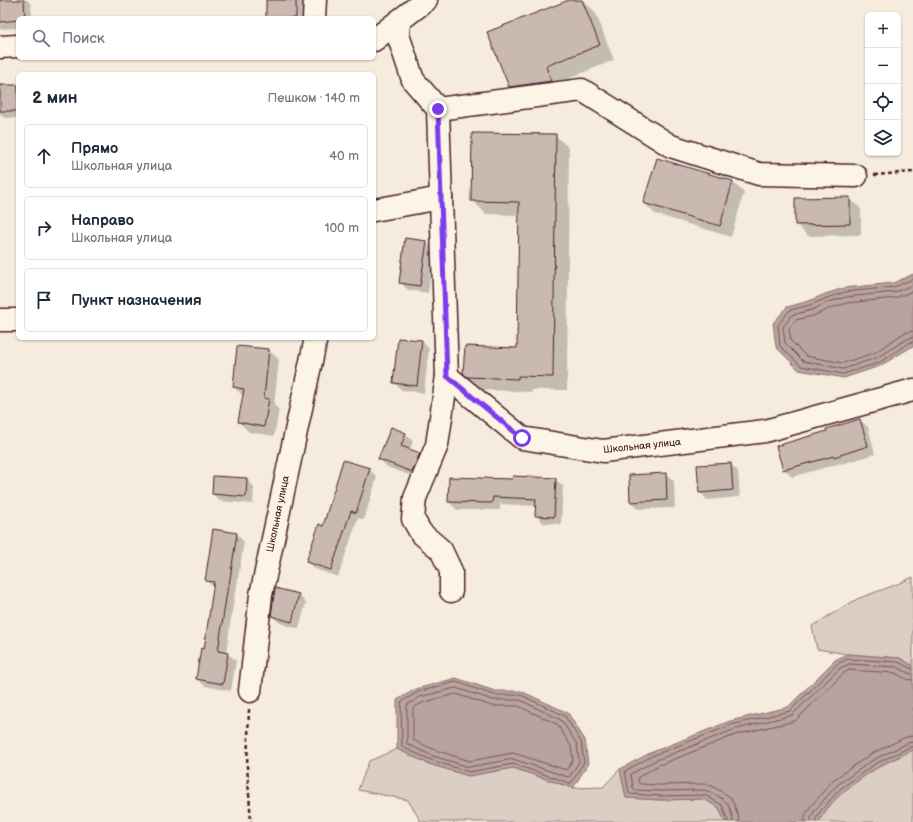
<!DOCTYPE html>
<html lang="ru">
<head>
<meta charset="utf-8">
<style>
	body { margin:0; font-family:"Balsamiq Sans",sans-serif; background:#f6f6f7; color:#1f2937 }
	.controls { position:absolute; right:12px; top:12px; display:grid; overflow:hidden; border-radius:6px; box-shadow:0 1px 3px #0004 }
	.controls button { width:36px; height:36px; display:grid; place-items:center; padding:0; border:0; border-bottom:1px solid #e0e1e3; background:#fff; color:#1f2937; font:20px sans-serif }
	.stop { position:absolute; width:12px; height:12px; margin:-9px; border:3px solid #7c3aed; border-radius:50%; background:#fff }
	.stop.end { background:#7c3aed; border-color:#fff; box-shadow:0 1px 4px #0008 }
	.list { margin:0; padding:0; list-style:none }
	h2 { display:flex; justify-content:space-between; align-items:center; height:52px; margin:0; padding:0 16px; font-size:17px }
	h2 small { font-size:13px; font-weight:400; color:#747a83 }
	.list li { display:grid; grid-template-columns:26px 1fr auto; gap:12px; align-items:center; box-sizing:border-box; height:64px; margin:0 8px 8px; padding:0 8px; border:1px solid #e0e1e3; border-radius:6px }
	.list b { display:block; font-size:15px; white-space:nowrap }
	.list p { margin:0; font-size:13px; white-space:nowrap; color:#747a83 }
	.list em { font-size:13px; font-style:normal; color:#747a83 }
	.icon { flex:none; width:22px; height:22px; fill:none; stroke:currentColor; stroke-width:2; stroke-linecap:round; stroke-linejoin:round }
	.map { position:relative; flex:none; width:913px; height:822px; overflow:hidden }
	.search { position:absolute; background:#fff; box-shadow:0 1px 3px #0004; left:16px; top:16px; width:360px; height:44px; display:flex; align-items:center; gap:10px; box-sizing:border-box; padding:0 14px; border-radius:6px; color:#747a83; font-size:15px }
	.panel { position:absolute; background:#fff; box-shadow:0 1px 3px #0004; left:16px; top:72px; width:360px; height:268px; border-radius:6px }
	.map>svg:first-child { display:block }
	.green { fill:#dbcec4; stroke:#927678 }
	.water { fill:#b8a39e; stroke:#8c6e70 }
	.shadow { fill:#0003 }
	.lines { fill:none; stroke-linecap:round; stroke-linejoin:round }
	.shore { stroke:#765459; stroke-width:1 }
	.building { fill:#cab9b1; stroke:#4a1f2b }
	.minor-casing { stroke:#4a1f2b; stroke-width:25 }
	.path { stroke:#4a1f2b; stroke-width:2.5; stroke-dasharray:4 3; stroke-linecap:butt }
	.minor { stroke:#fcf5e5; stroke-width:22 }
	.route { stroke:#7c3aed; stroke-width:5 }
	.labels { text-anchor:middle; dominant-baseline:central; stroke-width:4; stroke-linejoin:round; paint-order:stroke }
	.street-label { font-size:10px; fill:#4a1f2b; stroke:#fcf5e5 }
</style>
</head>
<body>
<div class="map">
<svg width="913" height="822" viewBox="0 0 913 822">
	<rect width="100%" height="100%" fill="#f5ecde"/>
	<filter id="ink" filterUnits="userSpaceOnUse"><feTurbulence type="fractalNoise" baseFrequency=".025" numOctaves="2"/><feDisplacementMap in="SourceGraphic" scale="8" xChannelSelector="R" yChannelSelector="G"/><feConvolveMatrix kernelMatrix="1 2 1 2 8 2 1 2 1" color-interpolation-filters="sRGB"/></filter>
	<g filter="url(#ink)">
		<g class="green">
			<polygon points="913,577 913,666 900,658 847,654 817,649 812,626 857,599 895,585"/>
			<polygon points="397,749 429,764 469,776 513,768 573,788 603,787 620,769 626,798 661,800 704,799 719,808 725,822 421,822 408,800 358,790 369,761"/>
			<path d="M913,750V822H819C829,800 856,781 877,768C888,761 901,756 913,750Z"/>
		</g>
		<g class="water">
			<polygon points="913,274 913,346 880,366 844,378 799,370 776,347 773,323 787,307 809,301 825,294 844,288 893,283 907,277"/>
			<path d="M847,654L900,658L913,666V750C901,756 888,761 877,768C856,781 829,800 819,822H725L719,808L704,799L661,800L626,798L620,769L650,753L730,721L788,707L835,660Z"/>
			<polygon points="456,678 495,691 521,691 568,713 585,740 588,764 573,788 513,768 469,776 429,764 397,749 397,700 416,689"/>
		</g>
		<g class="shadow">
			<polygon points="0,0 27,0 31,4 32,18 18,18 18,28 0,29"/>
			<rect x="267" y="0" width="36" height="18"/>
			<polygon points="572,0 583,0 595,12 614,60 560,82 566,96 525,102 510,86"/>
			<polygon points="0,86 18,86 18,118 4,118 0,114"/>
			<polygon points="555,135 569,148 567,390 532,390 532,392 482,390 464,373 518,349 519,215 486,214 472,200"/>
			<polygon points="657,159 733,182 744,193 731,237 655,214 644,203"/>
			<polygon points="849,198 861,209 861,235 808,236 796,224"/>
			<polygon points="427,242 434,250 428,293 408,290 400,282"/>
			<polygon points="422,341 429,349 424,393 402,390 394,383"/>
			<polygon points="269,350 279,360 274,405 279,410 274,436 249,432 239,422 244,397 234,387"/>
			<polygon points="860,420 868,427 875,454 842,464 841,463 792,477 784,469 828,432"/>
			<polygon points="405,434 413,441 410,450 419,454 427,462 420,479 387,467 380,459"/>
			<polygon points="730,464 738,471 740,497 707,500 700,492"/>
			<polygon points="369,469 377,477 364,520 358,518 338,577 315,569 307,562 324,527"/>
			<polygon points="666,474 674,481 675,508 638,509 631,502"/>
			<polygon points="247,479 254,487 253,504 220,501 213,494"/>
			<polygon points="555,479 563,486 561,524 543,523 536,515 536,506 500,504 500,510 457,510 449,502"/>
			<polygon points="214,530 237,534 244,542 236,592 235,592 226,653 228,654 236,661 231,691 205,686 197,679 204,650 214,588 206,580"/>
			<polygon points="299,595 306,603 299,629 280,623 272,616"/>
		</g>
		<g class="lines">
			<g class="shore">
				<polyline points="913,279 894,287 845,292 827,298 810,305 790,310 778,325 780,346 801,366 843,374 879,363 909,343 913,342"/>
				<polyline points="913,285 895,292 846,297 828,302 812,310 792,315 783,327 785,343 803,361 843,369 876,358 907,339 913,337"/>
				<polyline points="913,291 895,298 847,303 831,308 813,316 796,320 789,329 791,341 806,356 843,363 874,353 904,333 913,331"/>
				<polygon points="456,682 494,695 521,695 565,716 581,742 584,762 572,782 570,783 513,764 469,772 431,760 402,747 401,702 418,692"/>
				<polygon points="456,688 493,700 520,700 561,720 577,744 579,762 570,776 568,777 513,759 469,767 433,756 407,744 407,705 420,697"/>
				<polygon points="456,694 492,706 518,706 557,724 571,746 573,760 567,769 566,770 513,753 470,761 435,750 413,740 413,708 422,703"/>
				<polyline points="728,822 722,805 705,795 661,796 630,794 629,793 625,771 652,756 731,725 790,711 837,664 847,659 898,662 910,668 913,669"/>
				<path d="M733,822C733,816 730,808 727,803C724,799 710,791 704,790L661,791L635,790L633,788L631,774L654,761L733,730L792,715L840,668L849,664L897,667L908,673L913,674"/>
				<polyline points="739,822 738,815 731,798 727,795 712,786 705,784 661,785 640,784 638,782 638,777 657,766 735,735 795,721 799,717 844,673 849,670 895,673 906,679 913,680"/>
				<polyline points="805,822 805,816 810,807 833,780 871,754 906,737 913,736"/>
				<polyline points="811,822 811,818 815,810 837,785 873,760 908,743 913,742"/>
				<polyline points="816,822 816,819 819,813 840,789 875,764 910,747 913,747"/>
			</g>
		</g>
		<g class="building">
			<polygon points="0,0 24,0 25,18 18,18 18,20 0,22"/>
			<rect x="266" y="0" width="30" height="18"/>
			<polygon points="569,0 582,0 600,45 546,66 551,81 509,87 487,32"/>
			<rect x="0" y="85" width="18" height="26"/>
			<polygon points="472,133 556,134 553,377 518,376 518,379 467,377 463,373 465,346 517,348 519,202 471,201"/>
			<polygon points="657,158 733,181 720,226 643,203"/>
			<polygon points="850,197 850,224 795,225 795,198"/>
			<polygon points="405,238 427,241 420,286 399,283"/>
			<polygon points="398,338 422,340 417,386 393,383"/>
			<polygon points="237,346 269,349 264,398 269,399 264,427 238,422 244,389 233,387"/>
			<polygon points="860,419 868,446 834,457 834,456 783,470 776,446 827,431 826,429"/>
			<polygon points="391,427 406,433 401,446 420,453 412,472 378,459"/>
			<polygon points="343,460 370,468 356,513 351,511 331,570 306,562 319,524 323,526"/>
			<polygon points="731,463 733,490 699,493 697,465"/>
			<polygon points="666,473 667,500 630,502 629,475"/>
			<polygon points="213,476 247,478 246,497 212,494"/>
			<polygon points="513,476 556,478 554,517 535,516 536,499 493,497 492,503 448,502 449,477 512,479"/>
			<polygon points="213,529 237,533 229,585 228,585 218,651 228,653 223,684 196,679 201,648 204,649 214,582 205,581"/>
			<polygon points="275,588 299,594 292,622 271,616"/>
		</g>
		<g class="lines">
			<defs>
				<g id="minor">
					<polyline points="314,18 315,0"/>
					<polyline points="399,21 398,35 413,80 438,109 447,376 522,438 603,451 765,431 913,390"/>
					<polyline points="374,40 426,0"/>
					<polyline points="0,47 18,46"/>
					<polyline points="438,109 582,90 671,146 759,174 856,176"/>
					<polyline points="374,210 441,198"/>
					<polyline points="0,320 18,320"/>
					<polyline points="447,376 437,445 415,498 413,519 421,533 441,550 451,571 451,591"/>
					<polyline points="250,691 261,595 316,338"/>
				</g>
			</defs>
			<use href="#minor" class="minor-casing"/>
			<g class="path">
				<polyline points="874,175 913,172"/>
				<polyline points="249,709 247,766 251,822"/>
			</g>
			<use href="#minor" class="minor"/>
		</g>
	</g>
	<g class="lines" filter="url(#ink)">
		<polyline class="route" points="438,109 447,376 522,438"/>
	</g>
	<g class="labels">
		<g class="street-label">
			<text transform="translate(642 446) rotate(-6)">Школьная улица</text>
			<text transform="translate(278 514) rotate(-78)">Школьная улица</text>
		</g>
	</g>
</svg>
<div class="controls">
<button>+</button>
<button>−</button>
<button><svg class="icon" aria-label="locate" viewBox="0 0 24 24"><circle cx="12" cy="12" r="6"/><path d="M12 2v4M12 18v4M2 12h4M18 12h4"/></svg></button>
<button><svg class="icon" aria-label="layers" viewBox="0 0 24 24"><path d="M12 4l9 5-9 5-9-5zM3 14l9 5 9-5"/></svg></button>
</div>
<div class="stop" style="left:522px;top:438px"></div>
<div class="stop end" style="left:438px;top:109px"></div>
<div class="search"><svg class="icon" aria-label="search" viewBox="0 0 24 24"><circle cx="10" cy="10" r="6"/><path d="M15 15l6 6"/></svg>Поиск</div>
<section class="panel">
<h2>2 мин<small>Пешком · 140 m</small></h2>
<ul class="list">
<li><svg class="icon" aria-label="ahead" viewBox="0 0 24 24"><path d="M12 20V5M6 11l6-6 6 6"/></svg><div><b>Прямо</b><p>Школьная улица</p></div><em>40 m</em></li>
<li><svg class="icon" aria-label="right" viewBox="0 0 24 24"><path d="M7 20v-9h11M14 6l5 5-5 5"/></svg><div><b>Направо</b><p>Школьная улица</p></div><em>100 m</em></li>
<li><svg class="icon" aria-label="arrive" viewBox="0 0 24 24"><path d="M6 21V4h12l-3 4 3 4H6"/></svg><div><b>Пункт назначения</b></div></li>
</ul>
</section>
</div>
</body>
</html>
